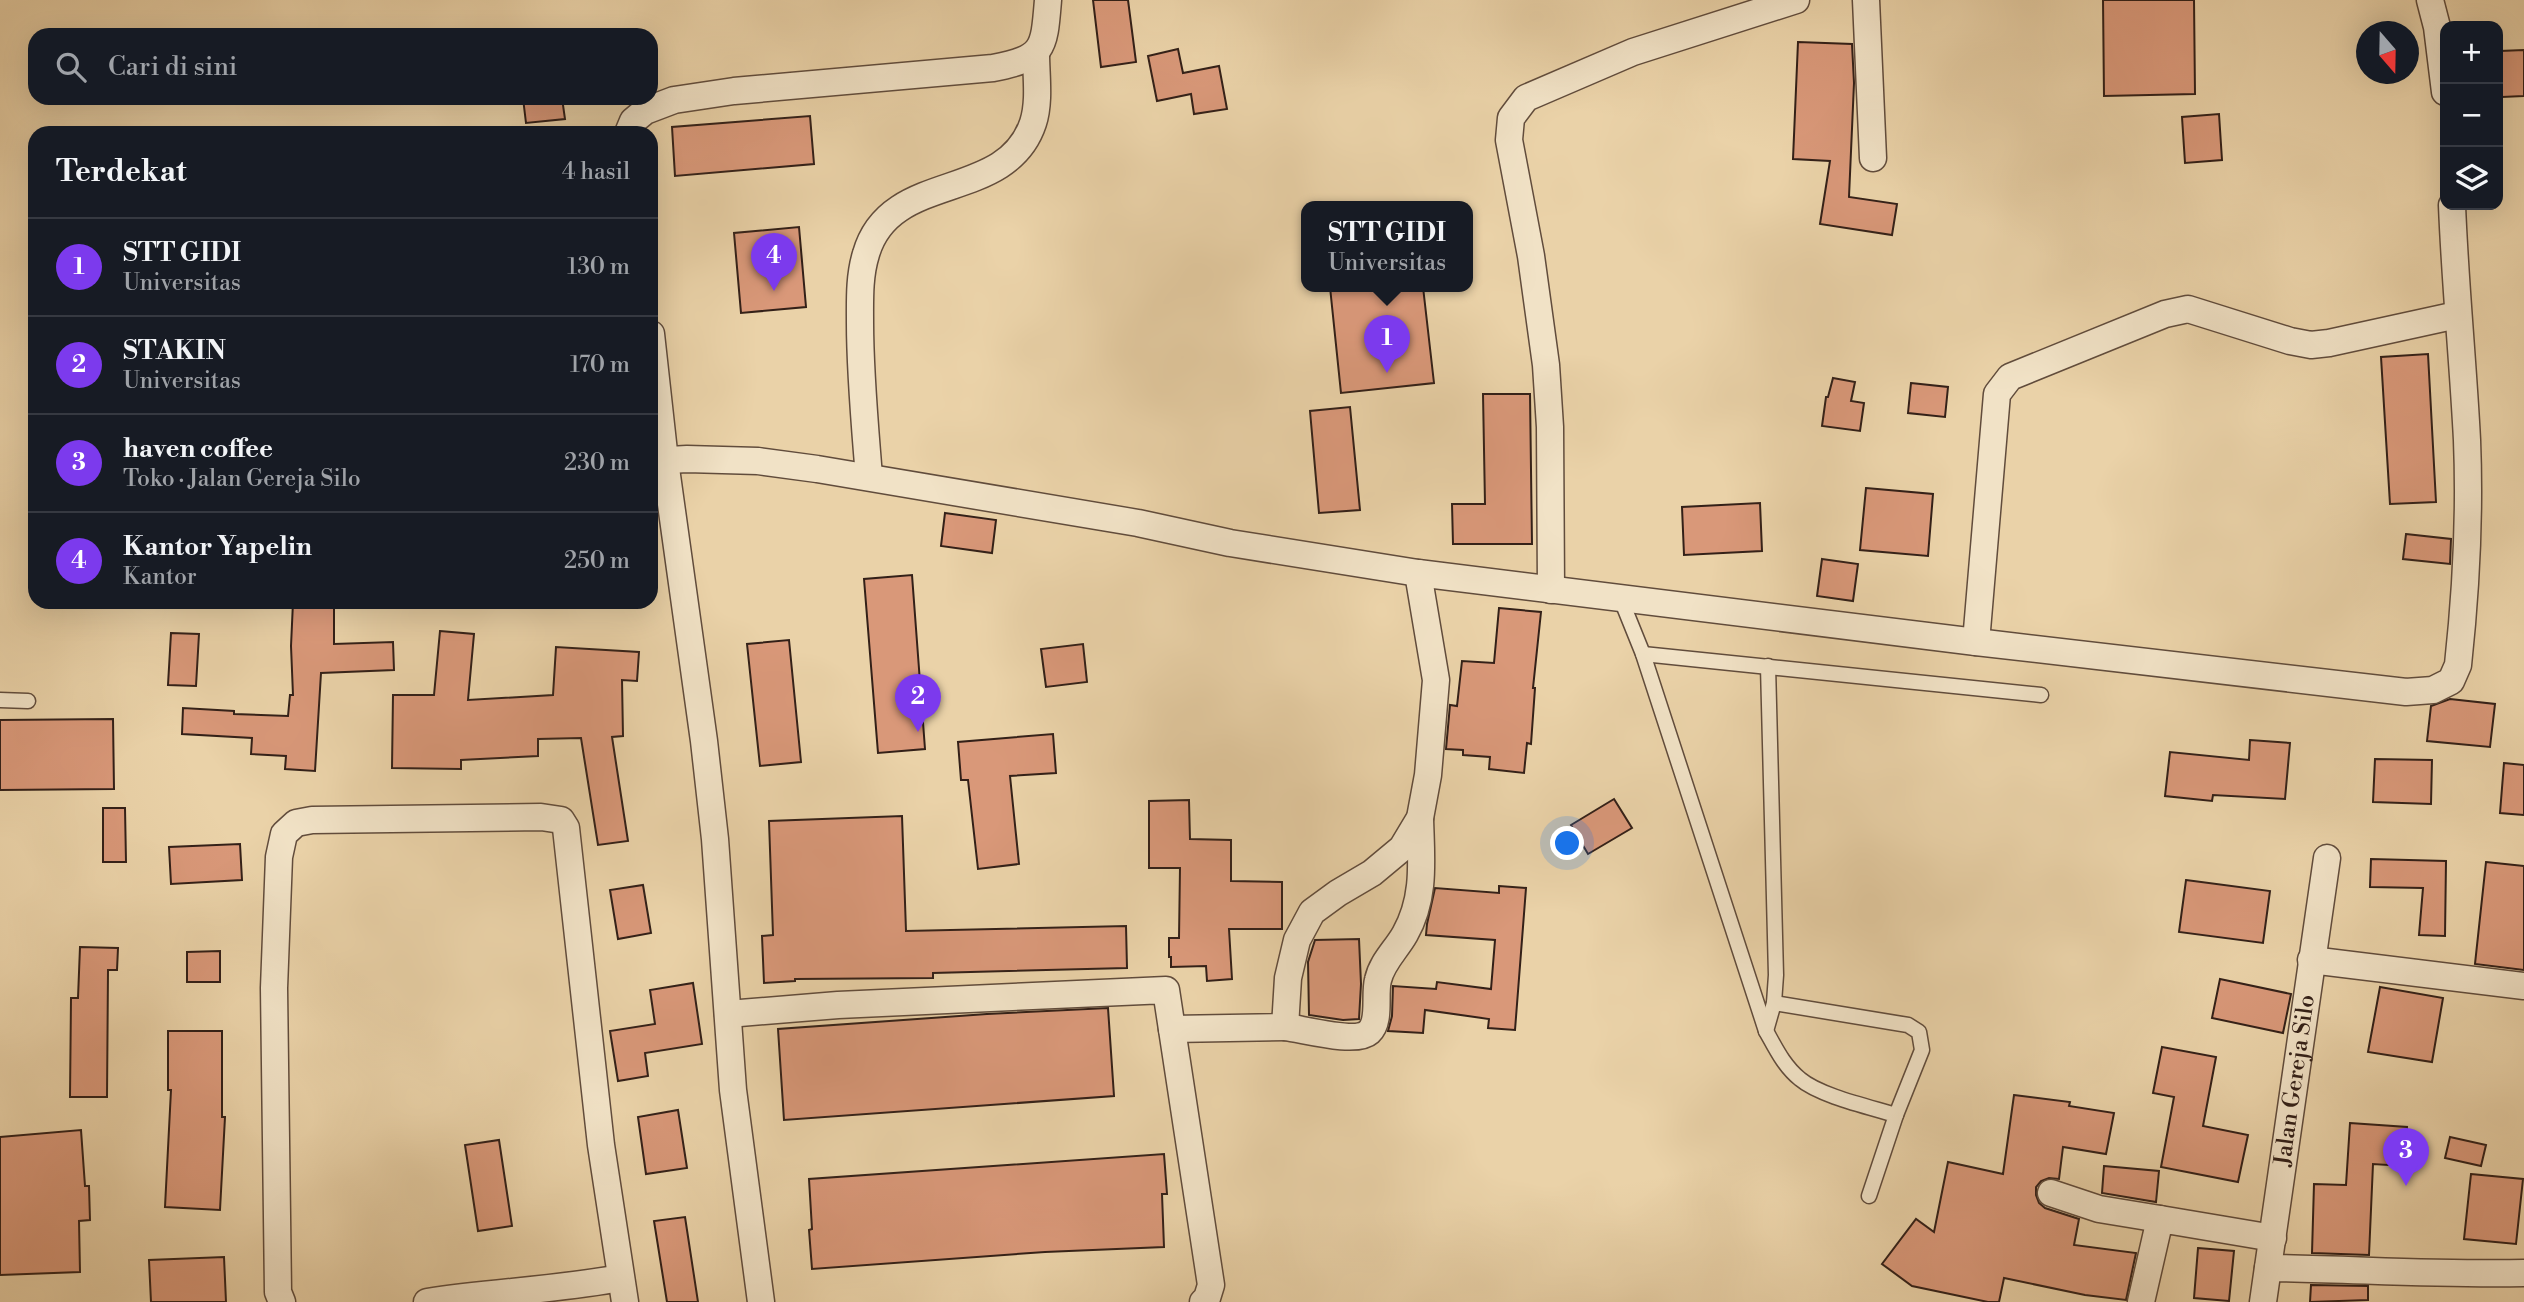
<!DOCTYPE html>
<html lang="id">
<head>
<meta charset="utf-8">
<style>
	body { margin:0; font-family:"Libre Bodoni",serif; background:#242831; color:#f1f3f6 }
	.controls { position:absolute; right:21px; top:21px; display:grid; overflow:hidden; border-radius:14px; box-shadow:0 7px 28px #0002 }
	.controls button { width:63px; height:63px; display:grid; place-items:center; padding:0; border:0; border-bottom:2px solid #363941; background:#171b24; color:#f1f3f6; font:35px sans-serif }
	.compass { position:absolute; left:2356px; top:21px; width:63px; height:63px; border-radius:50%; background:#171b24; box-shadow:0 7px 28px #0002; rotate:160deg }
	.you { position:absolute; left:1568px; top:844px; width:24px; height:24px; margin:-18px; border:5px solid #fff; border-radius:50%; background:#1a73e8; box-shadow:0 0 0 10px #1a73e833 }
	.badge { display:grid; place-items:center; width:46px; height:46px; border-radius:50%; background:#7c3aed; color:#fff; font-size:23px; font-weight:700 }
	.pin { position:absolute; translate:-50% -58px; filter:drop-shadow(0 2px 4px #0008) }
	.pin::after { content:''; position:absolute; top:37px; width:24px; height:21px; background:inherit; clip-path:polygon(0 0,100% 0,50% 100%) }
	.popup { position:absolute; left:1301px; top:201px; width:172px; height:91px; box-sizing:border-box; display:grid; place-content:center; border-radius:14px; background:#171b24; filter:drop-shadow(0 2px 5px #0005); font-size:23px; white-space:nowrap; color:#9ea1a6 }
	.popup b { font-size:26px; color:#f1f3f6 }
	.popup::after { content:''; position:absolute; left:50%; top:100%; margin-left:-14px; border:14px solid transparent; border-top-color:#171b24 }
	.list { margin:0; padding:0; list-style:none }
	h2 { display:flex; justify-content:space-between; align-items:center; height:91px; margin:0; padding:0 28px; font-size:30px }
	h2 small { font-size:23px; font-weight:400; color:#9ea1a6 }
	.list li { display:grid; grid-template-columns:46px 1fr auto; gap:21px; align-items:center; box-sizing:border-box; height:98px; padding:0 28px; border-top:2px solid #363941 }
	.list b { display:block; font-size:26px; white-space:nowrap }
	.list p { margin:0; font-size:23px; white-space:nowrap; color:#9ea1a6 }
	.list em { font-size:23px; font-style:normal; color:#9ea1a6 }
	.icon { flex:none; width:38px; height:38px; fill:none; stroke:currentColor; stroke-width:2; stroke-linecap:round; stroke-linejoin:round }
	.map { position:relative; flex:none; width:2524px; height:1302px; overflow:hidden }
	.search { position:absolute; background:#171b24; box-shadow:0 7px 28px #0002; left:28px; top:28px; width:630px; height:77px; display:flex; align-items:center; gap:18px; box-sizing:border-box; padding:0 24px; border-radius:21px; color:#9ea1a6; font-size:26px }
	.panel { position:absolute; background:#171b24; box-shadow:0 7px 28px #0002; left:28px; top:126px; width:630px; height:483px; border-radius:21px }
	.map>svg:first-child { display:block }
	.building { fill:#d99879; stroke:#332018; stroke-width:2 }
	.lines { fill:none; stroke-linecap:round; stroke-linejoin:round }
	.lane-casing { stroke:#614c3c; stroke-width:17 }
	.street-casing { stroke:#614c3c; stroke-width:29 }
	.lane { stroke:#f1e2c6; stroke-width:14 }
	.street { stroke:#f1e2c6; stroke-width:26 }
	.labels { text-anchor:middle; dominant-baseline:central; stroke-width:5; stroke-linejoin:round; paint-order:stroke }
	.street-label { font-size:23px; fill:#332018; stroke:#f1e2c6 }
</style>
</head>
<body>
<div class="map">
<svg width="2524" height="1302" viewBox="0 0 2524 1302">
	<rect width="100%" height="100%" fill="#ead2a8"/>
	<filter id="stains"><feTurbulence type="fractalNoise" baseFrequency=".00286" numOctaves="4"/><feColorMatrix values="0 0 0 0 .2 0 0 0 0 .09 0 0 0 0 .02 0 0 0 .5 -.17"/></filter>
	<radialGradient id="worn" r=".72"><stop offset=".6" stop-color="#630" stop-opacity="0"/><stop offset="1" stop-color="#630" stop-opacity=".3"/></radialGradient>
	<g class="building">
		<polygon points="1093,0 1128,0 1136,62 1101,67"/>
		<polygon points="2103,0 2194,0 2195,94 2104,96"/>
		<polygon points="1798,42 1852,44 1854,83 1849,197 1897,204 1892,235 1820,224 1830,161 1793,159"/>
		<polygon points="1178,49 1183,73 1219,66 1227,109 1194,114 1191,94 1157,101 1148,56"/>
		<polygon points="2524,50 2524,96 2502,97 2500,51"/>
		<polygon points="523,98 562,98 565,119 526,123"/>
		<polygon points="2219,114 2222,160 2185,163 2182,117"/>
		<polygon points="810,116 814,164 675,176 672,127"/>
		<polygon points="799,227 806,307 741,313 734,233"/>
		<polygon points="1330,287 1423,287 1434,383 1341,393"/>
		<polygon points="2428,354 2436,502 2390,504 2381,357"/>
		<polygon points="1833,378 1855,382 1851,401 1864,403 1860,431 1822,426 1826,397 1828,397"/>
		<polygon points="1911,383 1948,387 1945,417 1908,413"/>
		<polygon points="1483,394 1530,394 1532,544 1453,544 1452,504 1485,504"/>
		<polygon points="1350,407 1360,510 1319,513 1310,411"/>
		<polygon points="1866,488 1933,494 1928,556 1860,550"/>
		<polygon points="1760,503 1762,551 1684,555 1682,507"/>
		<polygon points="945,513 996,520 992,553 941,546"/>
		<polygon points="2406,534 2451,539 2450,564 2403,559"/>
		<polygon points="1822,559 1858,564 1853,601 1817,596"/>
		<polygon points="912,575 925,749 878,753 864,579"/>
		<polygon points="293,602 334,602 334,644 393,642 394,670 321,673 315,771 285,769 286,756 251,754 252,738 182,734 183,708 234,711 234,714 288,716 290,695 293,695 291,646"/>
		<polygon points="1499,608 1541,612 1533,688 1535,688 1531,744 1527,743 1524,773 1489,769 1490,757 1463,755 1463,750 1446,749 1450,705 1457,706 1462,661 1494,663"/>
		<polygon points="440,631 474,634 468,700 553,695 556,647 639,652 637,681 622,680 623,736 612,737 628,841 598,845 581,738 538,739 538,756 461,760 461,769 392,768 393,695 434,695"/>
		<polygon points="171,633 199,634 196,686 168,685"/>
		<polygon points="789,640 801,762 760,766 747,644"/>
		<polygon points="1083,644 1087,682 1046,687 1041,649"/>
		<polygon points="2450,699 2495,704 2490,747 2427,741 2431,706"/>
		<polygon points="113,719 114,789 0,790 0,720"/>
		<polygon points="1053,734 1056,773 1010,776 1019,864 978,869 968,780 961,780 958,742"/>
		<polygon points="2250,740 2290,743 2285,799 2213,795 2212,801 2165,796 2170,752 2249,760"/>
		<polygon points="2375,759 2432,760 2431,804 2373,802"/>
		<polygon points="2504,763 2524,765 2524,815 2500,813"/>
		<polygon points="1614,799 1632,828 1588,854 1571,825"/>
		<polygon points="1189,800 1190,839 1231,840 1231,881 1282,882 1282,929 1229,929 1232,979 1207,981 1206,966 1171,967 1171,957 1169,957 1169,938 1179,938 1180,868 1149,868 1149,801"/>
		<polygon points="103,808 125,808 126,862 103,862"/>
		<polygon points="902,816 906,931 1126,926 1127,968 933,973 933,978 795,979 795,981 764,983 762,936 773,935 769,821"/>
		<polygon points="240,844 242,880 171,884 169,847"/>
		<polygon points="2371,859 2446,861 2445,936 2419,935 2423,888 2370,887"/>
		<polygon points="2486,862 2524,866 2524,970 2475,964"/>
		<polygon points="2186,880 2270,891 2263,943 2179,932"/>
		<polygon points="643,885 651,933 618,939 610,890"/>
		<polygon points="1499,886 1526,888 1515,1030 1488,1028 1489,1019 1425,1010 1423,1033 1388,1031 1392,1016 1393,986 1436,989 1437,982 1491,989 1495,940 1426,935 1427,924 1435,888 1499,893"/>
		<polygon points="1359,939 1361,984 1359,1019 1343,1020 1309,1015 1308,962 1315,940"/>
		<polygon points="80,947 118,948 117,970 108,970 107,1097 70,1097 71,998 78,998"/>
		<polygon points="220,951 220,982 187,982 187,952"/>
		<polygon points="2220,979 2291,994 2283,1033 2212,1018"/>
		<polygon points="693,983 702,1044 645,1053 648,1076 618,1081 610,1031 655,1024 650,990"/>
		<polygon points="2380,987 2443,998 2432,1062 2368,1052"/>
		<polygon points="1108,1008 1114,1096 784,1120 778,1029 987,1014"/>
		<polygon points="168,1031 222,1031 222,1117 225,1117 220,1210 165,1207 171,1090 168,1090"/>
		<polygon points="2162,1047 2216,1057 2203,1126 2248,1135 2238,1182 2161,1167 2174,1097 2153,1093"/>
		<polygon points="2014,1095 2070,1102 2069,1106 2114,1113 2106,1154 2063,1147 2059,1179 2049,1178 2041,1181 2036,1187 2036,1195 2039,1203 2045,1208 2079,1219 2074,1245 2136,1253 2126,1300 2085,1295 2004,1278 1999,1302 1988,1302 1912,1286 1882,1264 1916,1219 1934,1232 1948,1162 2003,1174"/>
		<polygon points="678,1110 687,1168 646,1174 638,1117"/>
		<polygon points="2350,1123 2407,1127 2404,1166 2373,1164 2369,1255 2312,1253 2314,1184 2346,1185"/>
		<polygon points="81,1130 85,1186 89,1186 90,1220 79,1221 80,1272 0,1275 0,1137"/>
		<polygon points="2450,1137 2486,1145 2481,1166 2445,1158"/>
		<polygon points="499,1140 512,1226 478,1231 465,1145"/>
		<polygon points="1164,1154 1167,1194 1162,1194 1164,1247 1045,1252 812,1269 809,1230 812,1229 809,1179"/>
		<polygon points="2104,1166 2159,1171 2156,1202 2102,1193"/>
		<polygon points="2471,1174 2523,1179 2516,1244 2464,1239"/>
		<polygon points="685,1217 698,1302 667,1302 654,1221"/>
		<polygon points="2198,1248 2234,1251 2229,1301 2194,1298"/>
		<polygon points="224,1257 226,1302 151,1302 149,1260"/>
		<polygon points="2311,1285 2368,1286 2368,1300 2310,1302"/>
	</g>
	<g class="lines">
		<defs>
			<g id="lane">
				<path d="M1620,597L1643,654L1766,1031C1776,1049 1784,1066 1800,1079C1820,1096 1870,1107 1896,1115L1869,1196"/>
				<polyline points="1643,654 2041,695"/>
				<polyline points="0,700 28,701"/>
				<polyline points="1774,1003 1908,1025 1919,1032 1922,1050 1896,1115"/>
				<polyline points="1766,1031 1774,1003 1776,975 1768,666"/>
			</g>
			<g id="street">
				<polyline points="1866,0 1873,158"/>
				<polyline points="2430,0 2437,27 2445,92"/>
				<path d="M628,133L633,121L645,111L674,100L734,91L993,68C1044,58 1044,50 1048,0"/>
				<polyline points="651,334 665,461 704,741 715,839 733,1090 761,1302"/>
				<path d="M651,461L687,459L758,461L817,469L1138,523L1230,543L1418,573L1976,642L2406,692L2433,690L2451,681L2458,665C2466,591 2470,514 2467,440C2463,362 2455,283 2452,205"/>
				<path d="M869,477C865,426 860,374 860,323C860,301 859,276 866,254C890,169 1006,204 1033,123C1040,102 1036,75 1036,54"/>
				<polyline points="1551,590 1550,427 1546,365 1531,256 1509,140 1511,118 1526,98 1633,52 1796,0"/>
				<polyline points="1976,642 1997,394 2010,377 2165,314 2188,309 2290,341 2311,345 2329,343 2457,315"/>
				<polyline points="2311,960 2524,986"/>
				<polyline points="728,1014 838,1005 1166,990 1211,1285 1207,1298 1203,1302"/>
				<path d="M1285,1027C1303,1029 1356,1044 1369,1032C1381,1021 1374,995 1378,980C1382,962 1396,950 1405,934C1426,897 1421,859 1420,818"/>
				<polyline points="1172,1029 1285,1027 1288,978 1297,940 1312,912 1338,893 1372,873 1402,848 1420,818 1428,775 1436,680 1418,573"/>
				<polyline points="2051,1193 2099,1209 2160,1219"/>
				<path d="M2268,1268C2353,1269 2438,1275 2524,1273"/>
				<polyline points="282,1302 278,1292 274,988 279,857 284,834 296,823 312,820 541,817 561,820 566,828 601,1145 625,1302"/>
				<path d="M427,1302C492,1292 556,1290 620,1278"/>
				<polyline points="2141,1302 2160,1219 2273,1238"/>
				<path id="s1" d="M2263,1302L2327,858"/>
			</g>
		</defs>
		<use href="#lane" class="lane-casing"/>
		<use href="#street" class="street-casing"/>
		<use href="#lane" class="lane"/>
		<use href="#street" class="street"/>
	</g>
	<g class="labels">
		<g class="street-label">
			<text stroke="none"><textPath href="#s1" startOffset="224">Jalan Gereja Silo</textPath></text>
		</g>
	</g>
	<rect width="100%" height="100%" filter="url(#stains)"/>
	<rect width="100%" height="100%" fill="url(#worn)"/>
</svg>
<div class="controls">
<button>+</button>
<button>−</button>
<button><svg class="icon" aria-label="layers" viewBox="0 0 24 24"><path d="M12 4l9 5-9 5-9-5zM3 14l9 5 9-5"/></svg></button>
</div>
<svg class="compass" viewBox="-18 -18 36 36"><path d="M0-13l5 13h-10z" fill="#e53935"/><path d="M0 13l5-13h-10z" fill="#9ea1a6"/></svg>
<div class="you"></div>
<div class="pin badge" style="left:1387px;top:373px">1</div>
<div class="popup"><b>STT GIDI</b>Universitas</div>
<div class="pin badge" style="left:918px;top:732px">2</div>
<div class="pin badge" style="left:2406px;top:1186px">3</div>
<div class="pin badge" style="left:774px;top:291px">4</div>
<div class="search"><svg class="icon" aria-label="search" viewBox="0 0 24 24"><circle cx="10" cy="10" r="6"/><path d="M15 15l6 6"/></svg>Cari di sini</div>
<section class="panel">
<h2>Terdekat<small>4 hasil</small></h2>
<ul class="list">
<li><span class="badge">1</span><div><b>STT GIDI</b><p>Universitas</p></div><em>130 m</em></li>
<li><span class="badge">2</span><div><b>STAKIN</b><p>Universitas</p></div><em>170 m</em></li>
<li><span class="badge">3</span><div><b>haven coffee</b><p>Toko · Jalan Gereja Silo</p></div><em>230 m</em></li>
<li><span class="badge">4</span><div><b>Kantor Yapelin</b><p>Kantor</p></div><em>250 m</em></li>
</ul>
</section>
</div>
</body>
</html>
